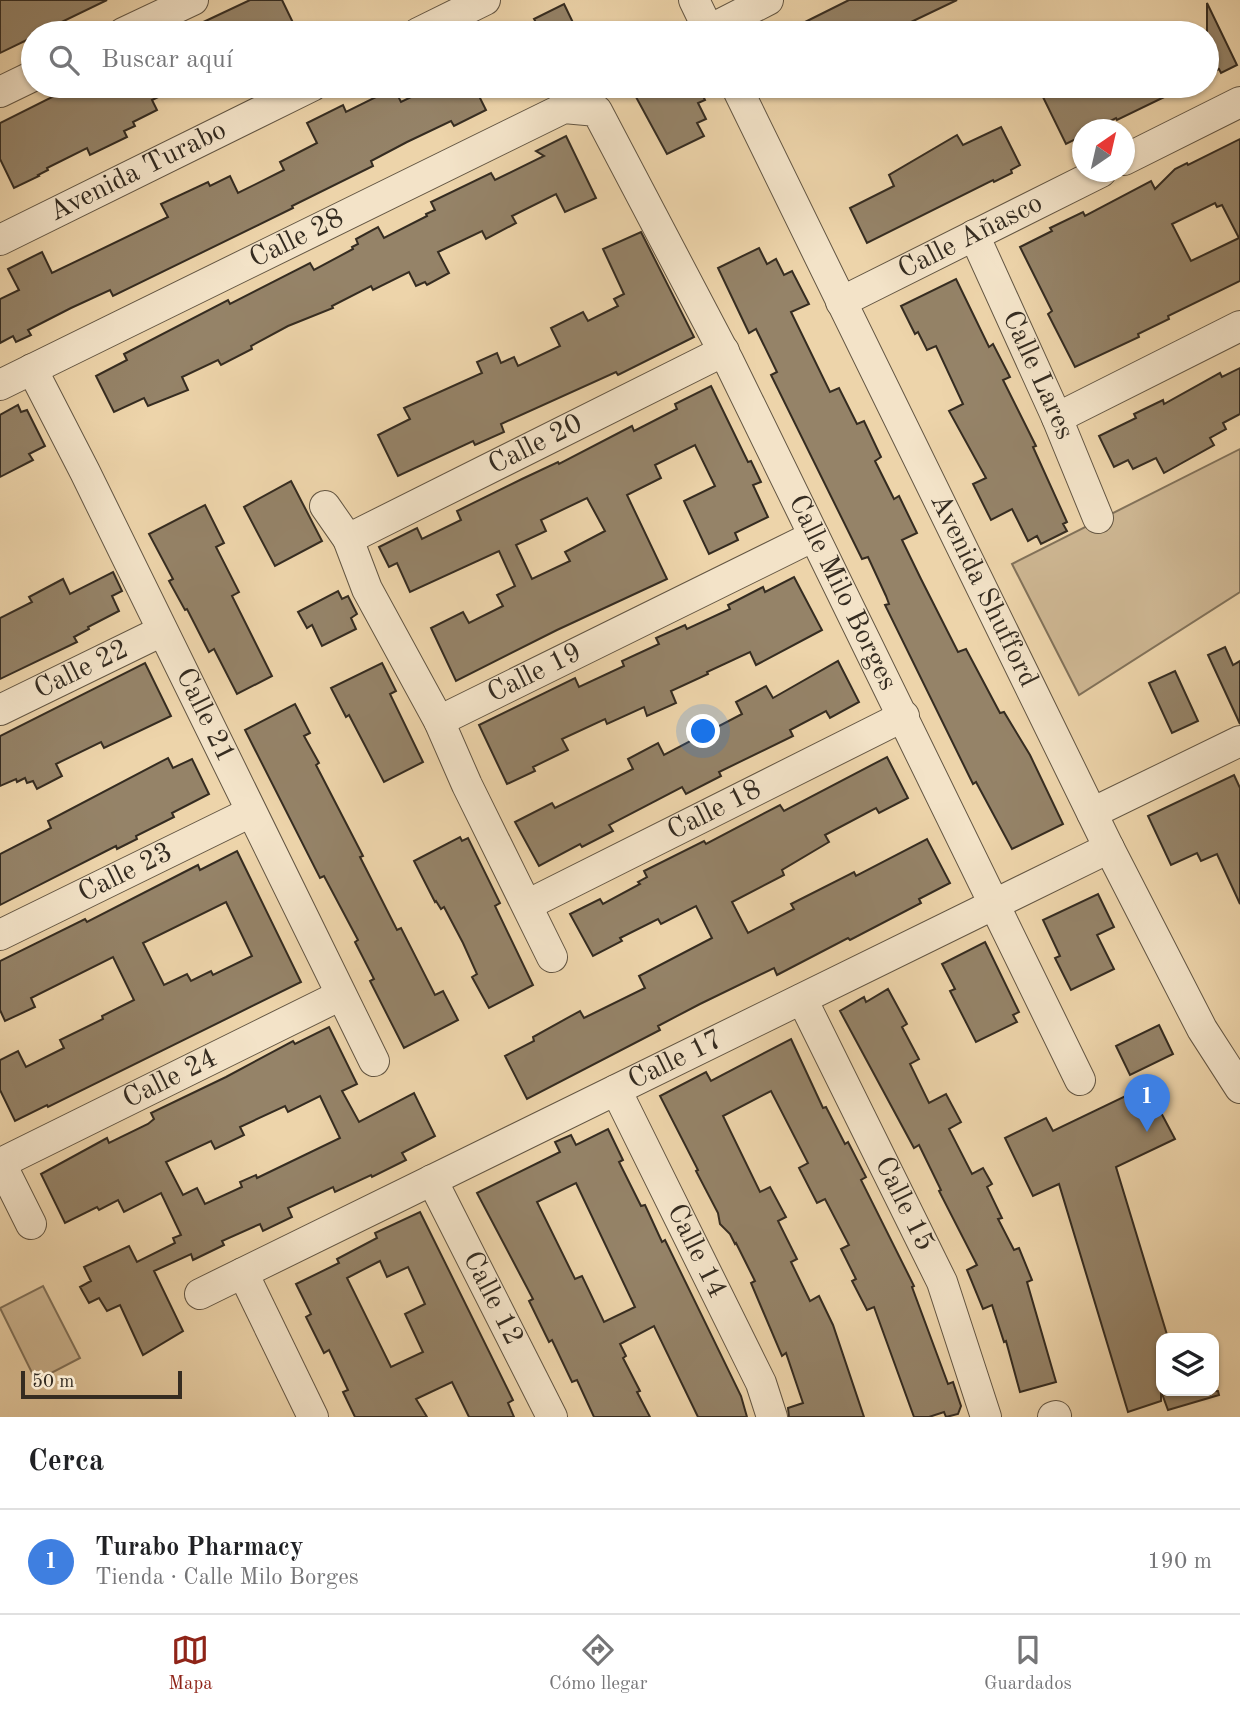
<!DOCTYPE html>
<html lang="es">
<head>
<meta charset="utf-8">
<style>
	body { margin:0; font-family:"Old Standard TT",serif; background:#f6f6f6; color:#202124 }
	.controls { position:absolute; right:21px; bottom:21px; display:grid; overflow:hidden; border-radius:14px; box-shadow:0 2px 5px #0004 }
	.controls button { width:63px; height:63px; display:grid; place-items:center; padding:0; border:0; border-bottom:2px solid #e0e0e0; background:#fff; color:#202124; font:35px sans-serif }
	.compass { position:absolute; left:1072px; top:119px; width:63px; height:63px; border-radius:50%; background:#fff; box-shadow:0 2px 5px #0004; rotate:34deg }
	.scale { position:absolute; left:21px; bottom:18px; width:161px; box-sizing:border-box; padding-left:7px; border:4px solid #352c21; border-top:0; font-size:19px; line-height:24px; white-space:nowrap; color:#352c21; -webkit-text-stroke:5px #f3e3c8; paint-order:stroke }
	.you { position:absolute; left:704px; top:732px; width:24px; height:24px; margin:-18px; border:5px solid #fff; border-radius:50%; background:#1a73e8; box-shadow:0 0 0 10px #1a73e833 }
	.badge { display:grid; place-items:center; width:46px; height:46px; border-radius:50%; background:#8f2418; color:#fff; font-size:23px; font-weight:700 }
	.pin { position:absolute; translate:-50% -58px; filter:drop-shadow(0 2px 4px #0008) }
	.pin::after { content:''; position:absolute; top:37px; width:24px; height:21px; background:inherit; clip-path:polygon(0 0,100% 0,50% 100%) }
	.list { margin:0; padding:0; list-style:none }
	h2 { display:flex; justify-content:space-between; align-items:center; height:91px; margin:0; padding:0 28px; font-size:30px }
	h2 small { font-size:23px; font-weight:400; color:#757577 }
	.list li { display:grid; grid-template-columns:46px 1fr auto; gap:21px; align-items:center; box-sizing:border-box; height:105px; padding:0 28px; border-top:2px solid #e0e0e0 }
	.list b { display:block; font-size:26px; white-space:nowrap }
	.list p { margin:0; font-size:23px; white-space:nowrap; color:#757577 }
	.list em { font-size:23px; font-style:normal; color:#757577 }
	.icon { flex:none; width:38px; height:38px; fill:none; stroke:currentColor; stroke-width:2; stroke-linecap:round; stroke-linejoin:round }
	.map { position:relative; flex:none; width:1240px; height:1417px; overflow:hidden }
	.search { position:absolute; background:#fff; box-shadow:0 2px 5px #0004; left:21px; right:21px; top:21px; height:77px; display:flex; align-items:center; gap:18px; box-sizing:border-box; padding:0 24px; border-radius:38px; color:#757577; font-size:26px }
	.sheet { height:196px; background:#fff }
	nav { display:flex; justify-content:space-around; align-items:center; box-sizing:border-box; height:98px; border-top:2px solid #e0e0e0; background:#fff; font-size:19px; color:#757577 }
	nav a { display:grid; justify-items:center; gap:4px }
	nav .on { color:#8f2418 }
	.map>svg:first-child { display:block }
	.green { fill:#ceb793; stroke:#82725a; stroke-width:2 }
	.building { fill:#958368; stroke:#352c21; stroke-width:2; fill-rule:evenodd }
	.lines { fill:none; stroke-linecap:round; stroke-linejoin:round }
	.minor-casing { stroke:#635643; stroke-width:32 }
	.minor { stroke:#f3e3c8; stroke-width:30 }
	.labels { text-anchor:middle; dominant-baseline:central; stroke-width:7; stroke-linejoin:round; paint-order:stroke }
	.street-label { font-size:28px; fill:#352c21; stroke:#f3e3c8 }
</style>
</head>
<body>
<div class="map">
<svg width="1240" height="1417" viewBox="0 0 1240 1417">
	<rect width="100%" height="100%" fill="#edd4aa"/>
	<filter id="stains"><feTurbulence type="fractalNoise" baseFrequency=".00286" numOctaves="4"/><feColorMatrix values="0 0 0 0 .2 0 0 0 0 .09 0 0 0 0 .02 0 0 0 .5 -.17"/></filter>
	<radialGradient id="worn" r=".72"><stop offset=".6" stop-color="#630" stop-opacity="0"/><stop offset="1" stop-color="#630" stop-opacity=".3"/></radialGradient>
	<g class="green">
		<polygon points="1240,449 1240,592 1079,695 1012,564"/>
		<polygon points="43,1286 80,1358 36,1381 0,1308"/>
	</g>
	<g class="building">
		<polygon points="0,0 107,0 39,33 33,33 33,37 0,53"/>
		<polygon points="250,0 282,0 298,33 180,33"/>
		<polygon points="849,0 957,0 911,22 917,33 783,33"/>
		<polygon points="1207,3 1237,65 1221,73 1219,69 1207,75"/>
		<polygon points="564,4 578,33 542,33 534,19"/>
		<polygon points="74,86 181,86 152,100 157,110 133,122 135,126 124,131 127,137 90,155 87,148 47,168 48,170 38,175 39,176 14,188 0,159 0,123"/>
		<polygon points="434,86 474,86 486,110 454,126 451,121 407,142 371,161 373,166 292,206 293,208 113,296 110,290 71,308 28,330 31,335 16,342 13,336 0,343 0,299 19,290 8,269 42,252 52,273 168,217 161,204 208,182 210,186 230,176 238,193 284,170 280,162 317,143 307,123 343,105 346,112 394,88 401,102"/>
		<polygon points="630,86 698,86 705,100 698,103 706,119 697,123 704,136 667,154"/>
		<polygon points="1051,86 1074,86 1077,93 1092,86 1187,86 1117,120 1116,118 1093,130 1082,130 1082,136 1066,144 1040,91"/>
		<polygon points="1001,127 1020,165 1011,170 1012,173 994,182 993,180 867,243 850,208 894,186 889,175 957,135 963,145"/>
		<polygon points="566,136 596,198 565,212 556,194 512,216 516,223 486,239 482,231 438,252 449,273 427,285 425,282 416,286 409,272 373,290 371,286 332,306 333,308 288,326 251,346 252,349 221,365 218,360 182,377 188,390 148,406 144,398 114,412 96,376 127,360 124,354 228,300 230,304 310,263 314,270 353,249 352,247 358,244 356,239 378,227 384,238 427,216 426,214 435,210 431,202 491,173 495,180 544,156 536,151"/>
		<path d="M1240,139V281L1168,316L1169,319L1138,334L1139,337L1075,367L1048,314L1052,311L1020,247L1052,231L1050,228L1083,212L1085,216L1151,181L1155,189L1175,169L1187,163L1188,165ZM1215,203L1217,207L1222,205L1239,238L1191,261L1172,224Z"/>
		<polygon points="641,232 694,337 618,375 616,372 501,424 504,432 475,445 473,441 398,476 378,435 410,419 404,408 482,373 477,362 497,353 501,363 514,357 518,366 560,346 551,328 583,312 588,321 618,306 614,299 624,294 603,249"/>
		<polygon points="759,248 767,264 776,259 784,275 792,271 809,304 791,312 830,392 839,388 857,424 864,421 881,457 875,461 894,499 899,496 917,533 902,540 921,579 958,652 966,649 1000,713 1004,712 1030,755 1063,824 1012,849 976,782 973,784 885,605 889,604 886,596 868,557 862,559 771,375 777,372 756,329 749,333 718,268"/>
		<polygon points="956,279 989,347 993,344 1010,377 1003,380 1036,446 1033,447 1067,522 1063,524 1067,531 1041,544 1037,536 1028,541 1012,509 991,520 973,484 986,478 949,411 963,404 936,346 927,350 918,332 915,334 901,306"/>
		<polygon points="1240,368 1240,414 1223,423 1226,429 1210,438 1214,445 1164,473 1156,458 1133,469 1128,460 1114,467 1099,436 1136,418 1134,414 1163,400 1164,404 1220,373 1222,377"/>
		<path d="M711,386L748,462L751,461L761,482L753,485L768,517L735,533L738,540L709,554L684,501L715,486L695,445L655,465L661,478L627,495L667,579L557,630L456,681L431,628L463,612L469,623L503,606L497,595L515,586L499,551L410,592L397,563L389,567L379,547L417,528L422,539L461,520L457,511L522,479L558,462L559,464L632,426L634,431L677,409L675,404ZM587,498L605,531L565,552L570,561L532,579L516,545L546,531L541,520Z"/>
		<polygon points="18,405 21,412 27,410 45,446 29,454 33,460 0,477 0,415"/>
		<polygon points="291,481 322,541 275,566 244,507"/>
		<polygon points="205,505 224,543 216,547 239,592 232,596 272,676 237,694 214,649 209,652 187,609 185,610 169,581 173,579 149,534"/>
		<polygon points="113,572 122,591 112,596 119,611 88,627 89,629 74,637 77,642 0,679 0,618 32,602 29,597 63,579 70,594"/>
		<polygon points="794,577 822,630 756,665 750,652 707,672 708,674 671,691 676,703 647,716 644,707 607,724 605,719 562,739 568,750 533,767 535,771 507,784 479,725 575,678 579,687 624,666 622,661 659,644 656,638 685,625 687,629 730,609 728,605 763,587 765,592"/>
		<polygon points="338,591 342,599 348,596 357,614 351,618 356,629 322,646 312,625 307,628 298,612"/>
		<polygon points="1225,647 1233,665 1240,661 1240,724 1208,655"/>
		<polygon points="838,661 859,702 830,718 826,711 790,730 793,736 719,772 721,776 686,794 682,787 609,825 613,831 582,847 580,844 539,866 515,822 552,803 555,808 633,769 628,759 658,743 664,755 742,714 736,702 766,686 773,698"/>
		<polygon points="145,663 171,716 104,748 101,742 56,764 62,776 37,789 33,781 27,783 25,778 17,782 16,779 0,786 0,736"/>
		<polygon points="382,663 396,691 390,694 423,762 384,782 349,715 346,717 331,688"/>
		<polygon points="1175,671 1198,721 1172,733 1149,683"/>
		<polygon points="295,704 310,733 304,736 319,763 316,765 363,856 360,857 397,930 401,928 435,995 443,991 458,1020 404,1048 370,981 374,979 355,942 358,940 324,876 320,878 245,730"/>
		<polygon points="887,757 908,798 879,813 876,808 825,835 829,842 782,870 784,875 732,902 748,933 794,909 791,904 854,872 856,876 927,839 950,883 919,899 921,903 850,940 848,938 777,975 774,968 700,1004 658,1026 660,1030 527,1099 505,1056 534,1041 533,1037 580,1011 584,1018 645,988 639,976 712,938 696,906 661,924 658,919 620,938 622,941 593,956 570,914 600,899 603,904 640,884 638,882 647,877 644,871 704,841 706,844 780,805 784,811"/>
		<polygon points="168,758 173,768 192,759 209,794 172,813 174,817 136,836 137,839 117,849 116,846 0,905 0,854 51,828 48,821"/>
		<polygon points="1234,775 1240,788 1240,904 1217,854 1201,861 1197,853 1171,865 1148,816"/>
		<polygon points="460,837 462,841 468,838 500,903 495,906 533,985 489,1008 472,977 477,974 463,943 444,907 441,909 436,901 435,902 414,861"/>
		<path d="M237,851L301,982L48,1107L47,1105L15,1121L0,1090V1060L18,1051L26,1067L64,1048L60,1040L103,1019L102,1016L134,1000L113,957L31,998L35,1007L5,1021L0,1010V961L85,919L87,922L198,865L200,870ZM226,902L252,956L213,975L211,971L191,981L187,974L164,985L143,943Z"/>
		<polygon points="1098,894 1114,927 1097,935 1114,969 1071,990 1055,958 1060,956 1043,920"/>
		<polygon points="985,942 1019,1012 1013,1015 1017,1022 976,1042 950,991 955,989 942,964"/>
		<polygon points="888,989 907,1024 902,1027 919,1059 910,1064 929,1103 946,1094 961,1122 949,1129 972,1174 983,1168 992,1184 987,1187 1002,1218 998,1219 1014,1250 1019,1248 1032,1280 1027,1282 1056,1382 1020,1392 1006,1341 1004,1342 992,1305 983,1309 967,1270 977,1265 939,1191 941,1190 919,1145 914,1148 840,1011 864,997 866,1002"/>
		<polygon points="1159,1025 1173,1054 1130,1075 1116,1046"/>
		<path d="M329,1027L357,1084L342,1091L359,1122L414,1093L435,1136L402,1153L406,1160L372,1177L371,1175L335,1192L333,1187L288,1208L292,1217L263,1231L260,1224L222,1241L224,1245L193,1260L191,1254L154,1271L183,1331L143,1355L120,1305L107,1311L99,1298L89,1303L80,1287L91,1281L84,1267L129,1246L137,1262L175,1243L173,1238L181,1235L161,1193L124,1212L118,1200L99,1210L97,1207L65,1223L41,1174L107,1138L109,1143L148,1124L154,1119L151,1113L226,1077L293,1041L295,1044ZM320,1096L340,1138L257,1178L256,1175L240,1182L242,1187L205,1204L197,1188L183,1195L166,1162L211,1141L215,1149L244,1135L240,1127L285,1106L288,1112Z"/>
		<polygon points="791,1039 823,1108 826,1107 845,1144 848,1142 866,1177 861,1180 914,1286 912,1287 948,1384 953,1382 961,1406 958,1414 946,1417 944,1412 929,1417 914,1417 874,1307 867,1310 852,1281 856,1279 841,1249 849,1245 825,1199 817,1203 799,1168 808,1163 771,1091 723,1116 760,1192 770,1187 786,1217 778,1221 797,1259 791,1262 810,1301 819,1296 833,1325 864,1417 789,1417 788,1408 803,1403 786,1353 782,1356 751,1283 755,1281 736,1243 735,1244 730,1234 720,1224 718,1213 696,1171 698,1170 660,1096 706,1072 711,1081"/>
		<polygon points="1138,1090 1148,1111 1158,1107 1175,1139 1116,1167 1168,1338 1161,1338 1161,1401 1128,1412 1059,1184 1033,1196 1005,1138 1046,1118 1053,1131"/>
		<path d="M608,1129L623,1160L619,1162L641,1206L645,1205L662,1242L665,1240L741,1396L747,1417H698L654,1326L620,1344L626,1356L623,1358L640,1391L637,1392L650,1417H594L577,1380L572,1382L552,1340L549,1342L529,1301L533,1299L477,1193L560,1152L555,1142L571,1135L576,1145ZM576,1183L635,1307L604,1322L582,1276L575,1279L537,1202Z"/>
		<path d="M420,1212L513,1400L508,1403L514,1417H469L452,1382L416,1399L427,1417H355L343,1392L348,1390L329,1350L324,1353L306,1317L311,1314L296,1284L339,1263L337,1259L377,1238L375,1233ZM380,1261L387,1277L408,1267L425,1304L405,1314L423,1352L391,1367L347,1278Z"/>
		<polygon points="1161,1391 1218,1391 1219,1395 1168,1410"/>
	</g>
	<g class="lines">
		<defs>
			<g id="minor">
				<polyline points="694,0 710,33"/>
				<polyline points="709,30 768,0"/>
				<polyline points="123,33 193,0"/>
				<polyline points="418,33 485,0"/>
				<path id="s1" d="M736,86L1109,848L1202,1029L1240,1088"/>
				<polyline points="0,92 33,76"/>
				<polyline points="1124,160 1240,102"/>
				<path id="s2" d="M974,235L1057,418L1098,518"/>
				<path id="s3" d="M0,240L312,86"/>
				<path id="s4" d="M841,302L1101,172"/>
				<path id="s5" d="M32,369L85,472L374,1061"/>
				<path id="s6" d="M0,385L564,108L597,111L729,362L1080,1080"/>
				<polyline points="1057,418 1240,326"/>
				<polyline points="325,506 348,539 367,589 439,721 467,785 552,957"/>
				<path id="s7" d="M348,539L724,351"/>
				<path id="s8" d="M0,710L162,631"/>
				<path id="s9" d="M439,721L814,536"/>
				<polyline points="1092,813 1240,741"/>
				<path id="s10" d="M527,905L904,716"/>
				<path id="s11" d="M0,935L251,812"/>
				<path id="s12" d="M802,999L942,1282L986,1417"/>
				<path id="s13" d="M616,1090L761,1383L772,1417"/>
				<polyline points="0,1162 31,1224"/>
				<path id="s14" d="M1,1163L341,995"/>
				<path id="s15" d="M432,1180L552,1417"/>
				<polyline points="243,1273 313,1417"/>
				<path id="s16" d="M200,1294L1109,848"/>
				<polyline points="1053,1417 1056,1416"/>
			</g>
		</defs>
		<use href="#minor" class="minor-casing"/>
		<use href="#minor" class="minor"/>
	</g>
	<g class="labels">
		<g class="street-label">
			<text stroke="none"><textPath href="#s3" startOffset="154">Avenida Turabo</textPath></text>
			<text stroke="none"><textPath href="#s4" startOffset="145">Calle Añasco</textPath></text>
			<text stroke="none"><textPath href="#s6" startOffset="331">Calle 28</textPath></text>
			<text stroke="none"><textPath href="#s2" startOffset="154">Calle Lares</textPath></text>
			<text stroke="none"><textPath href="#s7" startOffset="210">Calle 20</textPath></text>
			<text stroke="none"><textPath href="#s1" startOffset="562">Avenida Shufford</textPath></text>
			<text stroke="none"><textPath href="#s6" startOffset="1202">Calle Milo Borges</textPath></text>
			<text stroke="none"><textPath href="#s8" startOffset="91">Calle 22</textPath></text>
			<text stroke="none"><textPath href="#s9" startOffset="107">Calle 19</textPath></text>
			<text stroke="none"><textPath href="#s5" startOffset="387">Calle 21</textPath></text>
			<text stroke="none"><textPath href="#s10" startOffset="210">Calle 18</textPath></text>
			<text stroke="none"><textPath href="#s11" startOffset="140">Calle 23</textPath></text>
			<text stroke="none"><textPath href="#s16" startOffset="530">Calle 17</textPath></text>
			<text stroke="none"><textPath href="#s14" startOffset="189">Calle 24</textPath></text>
			<text stroke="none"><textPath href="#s12" startOffset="229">Calle 15</textPath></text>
			<text stroke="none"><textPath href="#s13" startOffset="180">Calle 14</textPath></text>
			<text stroke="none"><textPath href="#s15" startOffset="133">Calle 12</textPath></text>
		</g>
	</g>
	<rect width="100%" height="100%" filter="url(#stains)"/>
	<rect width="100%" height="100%" fill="url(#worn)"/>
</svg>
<div class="controls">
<button><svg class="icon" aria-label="layers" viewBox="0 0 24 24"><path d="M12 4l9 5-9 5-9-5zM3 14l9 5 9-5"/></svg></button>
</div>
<svg class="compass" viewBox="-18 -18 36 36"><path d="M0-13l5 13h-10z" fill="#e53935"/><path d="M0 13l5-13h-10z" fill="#757577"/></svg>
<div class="scale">50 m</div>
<div class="you"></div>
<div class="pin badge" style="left:1147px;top:1132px;background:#3f7fe0">1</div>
<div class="search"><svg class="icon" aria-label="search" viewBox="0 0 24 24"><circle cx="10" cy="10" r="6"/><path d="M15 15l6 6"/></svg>Buscar aquí</div>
</div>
<section class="sheet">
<h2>Cerca<small></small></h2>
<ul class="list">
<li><span class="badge" style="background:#3f7fe0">1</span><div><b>Turabo Pharmacy</b><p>Tienda · Calle Milo Borges</p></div><em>190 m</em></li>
</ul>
</section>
<nav>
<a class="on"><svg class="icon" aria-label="map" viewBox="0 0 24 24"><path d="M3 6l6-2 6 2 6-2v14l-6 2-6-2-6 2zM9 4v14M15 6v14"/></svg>Mapa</a>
<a><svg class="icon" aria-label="directions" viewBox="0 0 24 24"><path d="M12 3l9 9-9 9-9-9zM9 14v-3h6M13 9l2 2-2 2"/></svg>Cómo llegar</a>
<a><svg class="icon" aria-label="saved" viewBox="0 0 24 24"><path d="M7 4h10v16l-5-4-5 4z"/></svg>Guardados</a>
</nav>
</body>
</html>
